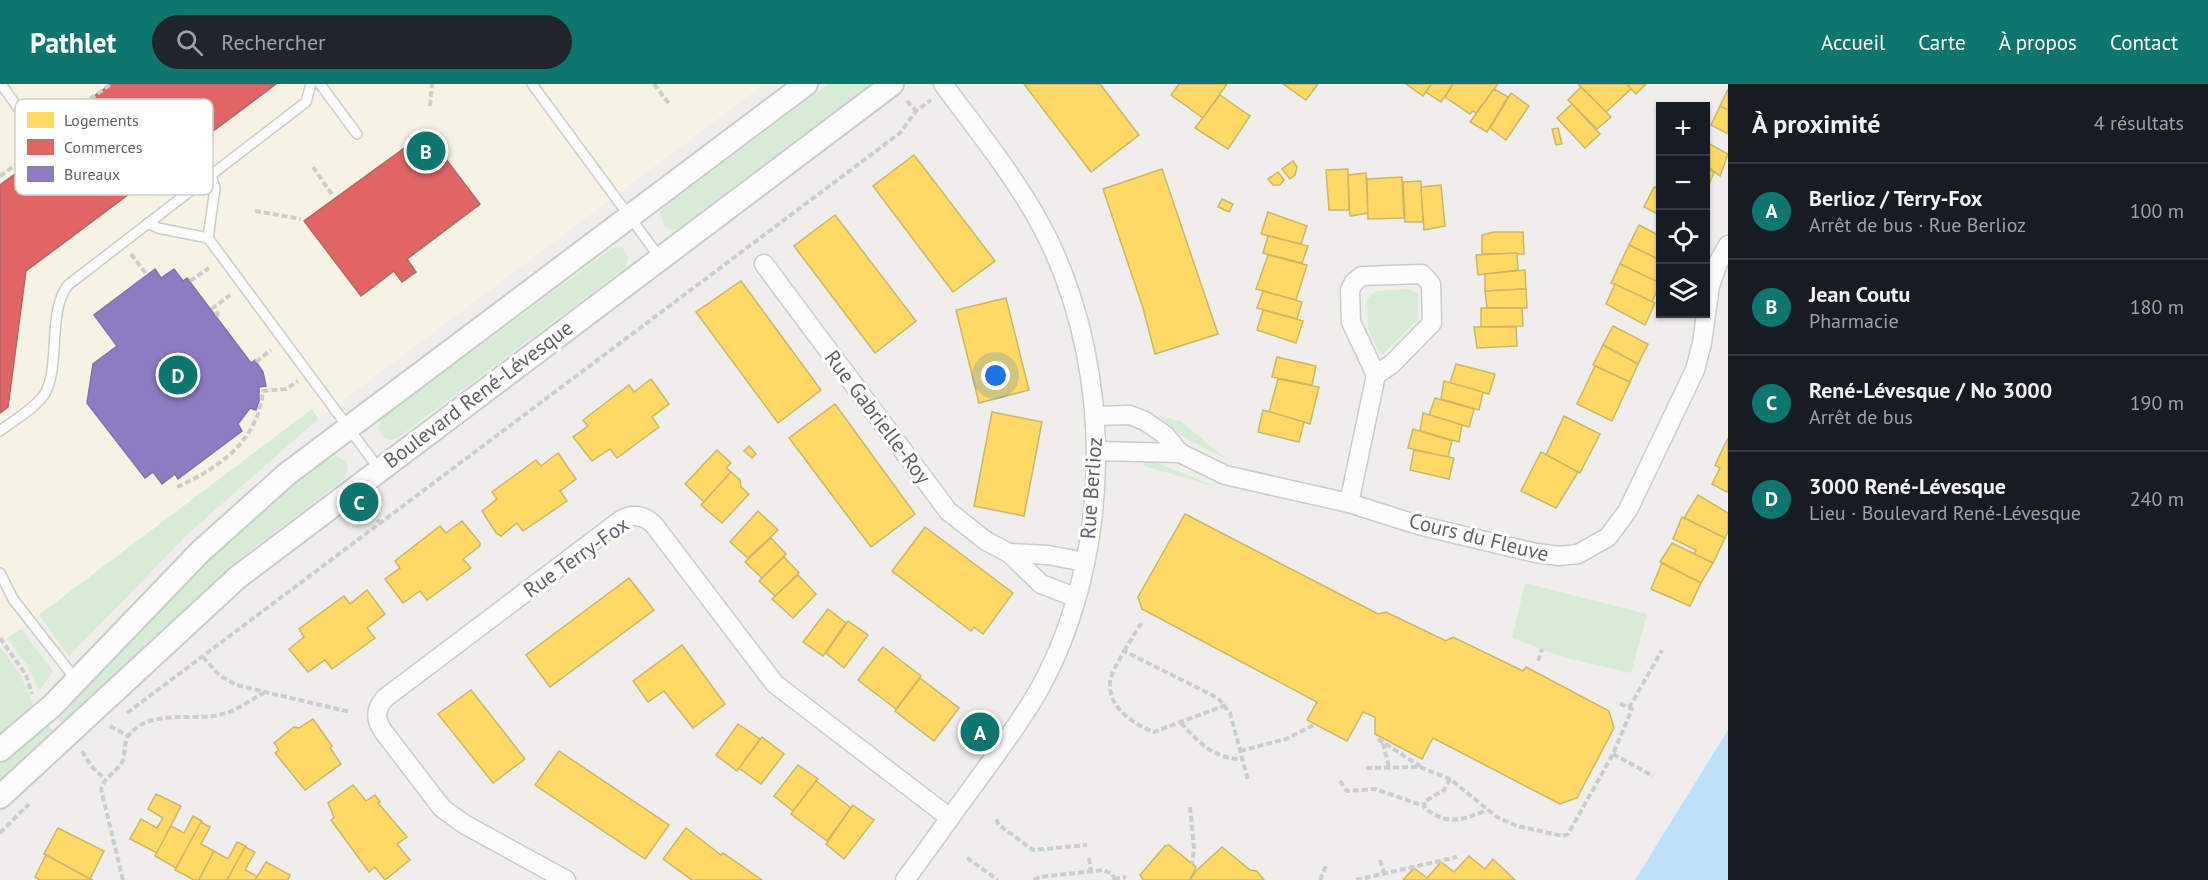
<!DOCTYPE html>
<html lang="fr">
<head>
<meta charset="utf-8">
<style>
	body { margin:0; font-family:"PT Sans",sans-serif; background:#20242c; color:#f1f3f6 }
	.controls { position:absolute; right:18px; top:18px; display:grid; overflow:hidden; border-radius:0px; box-shadow:0 2px 4px #0004 }
	.controls button { width:54px; height:54px; display:grid; place-items:center; padding:0; border:0; border-bottom:2px solid #363941; background:#171b24; color:#f1f3f6; font:30px sans-serif }
	.you { position:absolute; left:996px; top:292px; width:21px; height:21px; margin:-15px; border:4px solid #fff; border-radius:50%; background:#1a73e8; box-shadow:0 0 0 9px #1a73e833 }
	.badge { display:grid; place-items:center; width:39px; height:39px; border-radius:50%; background:#0f766e; color:#fff; font-size:20px; font-weight:700 }
	.pin { position:absolute; translate:-50% -50%; border:3px solid #fff; box-shadow:0 2px 6px #0006 }
	.list { margin:0; padding:0; list-style:none }
	h2 { display:flex; justify-content:space-between; align-items:center; height:78px; margin:0; padding:0 24px; font-size:26px }
	h2 small { font-size:20px; font-weight:400; color:#9ea1a6 }
	.list li { display:grid; grid-template-columns:39px 1fr auto; gap:18px; align-items:center; box-sizing:border-box; height:96px; padding:0 24px; border-top:2px solid #363941 }
	.list b { display:block; font-size:22px; white-space:nowrap }
	.list p { margin:0; font-size:20px; white-space:nowrap; color:#9ea1a6 }
	.list em { font-size:20px; font-style:normal; color:#9ea1a6 }
	.icon { flex:none; width:33px; height:33px; fill:none; stroke:currentColor; stroke-width:2; stroke-linecap:round; stroke-linejoin:round }
	.map { position:relative; flex:none; width:1728px; height:796px; overflow:hidden }
	header { display:flex; align-items:center; gap:36px; box-sizing:border-box; height:84px; padding:0 30px; background:#0f766e; color:#fff }
	header strong { font-size:28px }
	nav { display:flex; gap:33px; margin-inline-start:auto; font-size:21px }
	.search { width:420px; height:54px; background:#20242c; display:flex; align-items:center; gap:15px; box-sizing:border-box; padding:0 21px; border-radius:33px; color:#9ea1a6; font-size:22px }
	main { display:flex }
	aside { flex:1; background:#171b24 }
	.map>svg:first-child { display:block }
	.commercial { fill:#f7f3e4 }
	.green { fill:#d8ebd6 }
	.water { fill:#bfe0f9 }
	.homes { fill:#ffd966; stroke:#cfb667; stroke-width:1.5 }
	.shops { fill:#e06666; stroke:#b96567; stroke-width:1.5 }
	.offices { fill:#8e7cc3; stroke:#8074a8; stroke-width:1.5 }
	.lines { fill:none; stroke-linecap:round; stroke-linejoin:round }
	.service-casing { stroke:#cbcccc; stroke-width:12 }
	.minor-casing { stroke:#cbcccc; stroke-width:21 }
	.tertiary-casing { stroke:#cbcccc; stroke-width:26 }
	.path { stroke:#cacfcc; stroke-width:4; stroke-dasharray:6 3; stroke-linecap:butt }
	.service { stroke:#fdfcfc; stroke-width:9 }
	.minor { stroke:#fdfcfc; stroke-width:18 }
	.tertiary { stroke:#fdfcfc; stroke-width:22 }
	.labels { text-anchor:middle; dominant-baseline:central; stroke-width:6; stroke-linejoin:round; paint-order:stroke }
	.street-label { font-size:21px; fill:#5f6368; stroke:#fff }
	.key { fill:#fff; stroke:#cfd0d2; stroke-width:1.5 }
	.key-label { font-size:16px; fill:#5f6368 }
</style>
</head>
<body>
<header>
<strong>Pathlet</strong>
<div class="search"><svg class="icon" aria-label="search" viewBox="0 0 24 24"><circle cx="10" cy="10" r="6"/><path d="M15 15l6 6"/></svg>Rechercher</div>
<nav><a>Accueil</a><a>Carte</a><a>À propos</a><a>Contact</a></nav>
</header>
<main>
<div class="map">
<svg width="1728" height="796" viewBox="0 0 1728 796">
	<rect width="100%" height="100%" fill="#efeeea"/>
	<polygon class="commercial" points="0,0 764,0 318,335 312,326 0,560"/>
	<g class="green">
		<polygon points="829,0 871,0 680,143 672,146 664,142 660,129 667,121"/>
		<polygon points="614,163 623,164 628,173 625,184 620,188 399,353 391,356 383,353 378,344 382,334"/>
		<polygon points="1410,205 1418,210 1418,235 1383,270 1380,270 1368,246 1367,215 1376,207"/>
		<polygon points="312,325 318,335 190,448 69,572 39,531"/>
		<polygon points="1159,332 1180,337 1225,374 1186,355"/>
		<path d="M336,372L346,377L348,386L343,396L230,482L129,583L65,642L53,629C141,539 227,451 328,375Z"/>
		<polygon points="1150,377 1155,378 1217,403 1144,382 1144,378"/>
		<polygon points="1525,499 1647,530 1631,589 1563,573 1512,554"/>
		<polygon points="21,545 53,587 39,607 27,581 7,554"/>
		<polygon points="0,563 21,592 36,627 16,637 0,650"/>
		<polygon points="45,638 57,651 0,703 0,676"/>
	</g>
	<polygon class="water" points="1728,646 1728,796 1635,796"/>
	<g class="homes">
		<polygon points="1024,0 1100,0 1139,51 1091,88"/>
		<polygon points="1179,0 1227,0 1203,34 1171,11"/>
		<polygon points="1283,0 1318,0 1306,16"/>
		<polygon points="1406,0 1431,0 1423,12"/>
		<polygon points="1431,0 1453,0 1441,18 1426,8"/>
		<polygon points="1453,0 1498,0 1476,29 1473,27 1470,30 1445,13"/>
		<polygon points="1578,0 1629,0 1631,5 1606,28"/>
		<polygon points="1630,0 1629,0 1646,0 1636,10 1628,2"/>
		<polygon points="1581,3 1611,33 1597,45 1568,16"/>
		<polygon points="1494,5 1508,13 1487,48 1470,38"/>
		<polygon points="1728,5 1728,26 1720,22"/>
		<polygon points="1511,9 1529,22 1506,56 1490,44"/>
		<polygon points="1220,11 1250,32 1228,65 1195,44"/>
		<polygon points="1572,20 1600,50 1585,64 1557,34"/>
		<polygon points="1720,22 1728,26 1728,50 1711,41"/>
		<polygon points="1558,44 1562,60 1556,61 1552,45"/>
		<polygon points="1706,58 1728,70 1720,92 1706,81"/>
		<polygon points="914,71 995,177 953,208 873,102"/>
		<polygon points="1293,77 1297,83 1295,91 1290,95 1282,85"/>
		<polygon points="1706,81 1714,89 1706,107"/>
		<polygon points="1162,85 1218,250 1155,270 1143,224 1103,105"/>
		<polygon points="1348,85 1349,126 1329,126 1326,86"/>
		<polygon points="1278,88 1284,96 1280,101 1273,101 1268,95"/>
		<polygon points="1366,89 1368,129 1350,132 1348,91"/>
		<polygon points="1402,93 1404,134 1368,135 1367,95"/>
		<polygon points="1421,97 1423,138 1405,138 1403,98"/>
		<polygon points="1441,101 1445,142 1424,146 1421,103"/>
		<polygon points="1654,103 1660,106 1660,131 1644,123"/>
		<polygon points="1222,115 1233,120 1229,128 1218,123"/>
		<polygon points="1268,128 1307,142 1301,160 1261,150"/>
		<polygon points="835,131 916,237 875,269 794,162"/>
		<polygon points="1639,141 1660,152 1660,176 1629,161"/>
		<polygon points="1493,148 1523,148 1524,170 1482,170 1482,151"/>
		<polygon points="1268,152 1308,162 1302,179 1263,169"/>
		<polygon points="1629,161 1660,176 1660,189 1657,198 1620,180"/>
		<polygon points="1517,169 1518,186 1478,191 1476,171"/>
		<polygon points="1268,171 1307,181 1296,216 1256,205"/>
		<polygon points="1620,180 1660,199 1652,218 1611,199"/>
		<polygon points="1525,186 1526,205 1485,207 1485,190"/>
		<polygon points="741,197 821,306 778,339 696,228"/>
		<polygon points="1615,200 1655,219 1645,241 1606,220"/>
		<polygon points="1526,205 1527,224 1487,224 1485,207"/>
		<polygon points="1263,207 1302,218 1297,235 1257,224"/>
		<polygon points="1006,214 1029,306 979,319 956,226"/>
		<polygon points="1481,224 1522,224 1523,242 1481,243"/>
		<polygon points="1263,226 1303,237 1296,259 1257,246"/>
		<polygon points="1613,242 1648,260 1638,280 1603,261"/>
		<polygon points="1474,243 1516,243 1517,262 1477,264"/>
		<polygon points="1603,261 1638,280 1630,298 1593,281"/>
		<polygon points="1277,273 1316,282 1312,301 1272,293"/>
		<polygon points="1456,280 1495,290 1489,310 1450,299"/>
		<polygon points="1595,282 1630,298 1612,337 1577,320"/>
		<polygon points="651,295 669,320 652,333 659,343 617,374 610,365 592,377 573,353 588,342 583,336 629,301 634,308"/>
		<polygon points="1278,295 1319,303 1310,340 1269,328"/>
		<polygon points="1444,297 1483,308 1479,326 1441,315"/>
		<polygon points="1435,314 1474,325 1469,343 1429,331"/>
		<polygon points="835,320 915,430 871,463 789,354"/>
		<polygon points="1263,326 1304,338 1299,358 1258,348"/>
		<polygon points="992,328 1042,338 1024,432 974,422"/>
		<polygon points="1423,329 1462,341 1459,358 1420,347"/>
		<polygon points="1564,332 1600,350 1580,389 1546,371"/>
		<polygon points="1413,345 1452,357 1448,373 1408,364"/>
		<polygon points="1728,354 1728,407 1727,408 1712,400 1720,384 1715,381"/>
		<polygon points="749,362 756,370 752,374 744,367"/>
		<polygon points="717,366 731,379 726,384 731,388 704,418 685,400"/>
		<polygon points="1414,366 1454,374 1449,395 1410,386"/>
		<polygon points="1541,368 1578,388 1556,424 1521,407"/>
		<polygon points="558,369 576,395 560,407 567,417 523,447 517,439 501,452 496,449 482,427 497,415 492,408 536,376 541,382"/>
		<polygon points="731,388 740,396 741,403 749,410 722,439 701,421"/>
		<polygon points="1698,411 1728,429 1728,447 1725,454 1684,434"/>
		<polygon points="758,427 778,446 748,474 730,458"/>
		<polygon points="1185,430 1378,530 1386,528 1446,557 1453,553 1523,587 1526,583 1609,627 1614,644 1577,714 1560,720 1433,654 1422,675 1375,650 1375,633 1363,628 1347,657 1307,636 1317,618 1142,525 1138,513"/>
		<polygon points="1682,433 1725,454 1713,479 1694,470 1696,466 1673,455"/>
		<polygon points="462,437 480,459 480,462 463,475 471,484 427,516 420,507 403,519 385,495 400,484 395,477 440,442 446,449"/>
		<polygon points="925,443 1013,509 983,550 974,543 971,547 892,487"/>
		<polygon points="771,454 786,470 762,494 745,478"/>
		<polygon points="1672,459 1713,479 1701,499 1660,478"/>
		<polygon points="784,473 799,489 775,512 759,497"/>
		<polygon points="1662,479 1701,499 1690,522 1651,505"/>
		<polygon points="798,491 816,510 793,534 772,515"/>
		<polygon points="629,494 654,526 550,603 526,571"/>
		<polygon points="367,506 385,530 367,544 375,554 332,585 325,576 308,588 289,565 304,553 299,545 344,512 350,520"/>
		<polygon points="828,525 846,539 823,572 803,558"/>
		<polygon points="848,537 868,551 844,584 826,569"/>
		<polygon points="682,561 725,620 693,644 664,607 648,618 633,597"/>
		<polygon points="883,563 921,592 896,625 858,596"/>
		<polygon points="920,594 959,624 934,657 895,627"/>
		<polygon points="471,606 525,675 493,699 438,630"/>
		<polygon points="313,635 332,662 330,664 341,680 305,706 275,669 279,666 274,659 294,643 299,644"/>
		<polygon points="738,640 760,655 737,687 716,671"/>
		<polygon points="762,653 784,670 761,700 739,684"/>
		<polygon points="559,667 669,741 645,775 535,701"/>
		<polygon points="798,681 818,695 793,727 774,712"/>
		<polygon points="816,697 851,724 827,757 791,730"/>
		<polygon points="353,701 366,717 375,711 380,718 378,719 407,753 397,760 410,776 385,796 375,783 369,788 331,736 334,733 328,719"/>
		<polygon points="156,710 181,722 157,769 130,755 141,735 157,744 163,734 148,725"/>
		<polygon points="853,721 874,736 844,775 826,760"/>
		<polygon points="193,732 202,737 176,784 155,772 171,742 184,749"/>
		<polygon points="201,738 210,743 201,760 214,767 199,796 194,796 175,786"/>
		<polygon points="58,744 104,767 90,795 44,770"/>
		<polygon points="686,744 721,771 723,769 762,796 692,796 663,775"/>
		<polygon points="237,758 246,762 227,796 199,796 214,767 228,775"/>
		<polygon points="1169,761 1196,783 1190,796 1143,796 1140,791 1165,762"/>
		<polygon points="245,763 255,768 245,786 257,792 255,796 227,796"/>
		<polygon points="1222,763 1250,786 1257,787 1264,796 1190,796 1196,787"/>
		<polygon points="46,771 90,795 93,796 40,796 35,793"/>
		<polygon points="1469,772 1485,785 1493,775 1515,796 1403,796 1414,784 1427,794 1441,778 1454,788"/>
		<polygon points="266,778 290,791 288,796 255,796"/>
	</g>
	<g class="shops">
		<polygon points="111,0 276,0 26,187 8,323 0,329 0,101 19,87 24,62"/>
		<polygon points="415,52 436,56 436,62 480,120 407,175 416,188 402,198 394,187 361,212 304,137 414,57"/>
	</g>
	<polygon class="offices" points="155,185 161,194 174,185 183,197 187,194 251,279 255,276 263,288 266,302 259,303 259,317 256,326 250,324 238,340 242,347 178,395 175,390 162,400 153,388 145,394 87,319 93,280 117,262 94,231"/>
	<g class="lines">
		<defs>
			<g id="service">
				<polyline points="1,0 19,25"/>
				<polyline points="320,0 357,50"/>
				<polyline points="532,0 660,174"/>
				<polyline points="148,139 158,144 208,154 379,385"/>
				<polyline points="208,154 215,104 211,92"/>
				<path d="M0,347C14,336 33,326 44,311C61,285 47,227 68,201L306,18L311,0"/>
				<polyline points="0,489 13,515 77,597"/>
			</g>
			<g id="minor">
				<polyline points="764,180 948,427 986,457 1009,469 1041,500 1075,513"/>
				<polyline points="1095,332 1130,331 1145,337 1165,351 1180,369 1225,391 1349,419 1418,441 1536,469 1559,472 1578,470 1608,453 1628,426 1695,286 1702,259 1710,202 1718,179 1728,161"/>
				<polyline points="1097,367 1180,369"/>
				<polyline points="1349,419 1376,291 1351,238 1350,206 1354,198 1362,192 1422,190 1431,200 1432,239 1392,280 1376,291"/>
				<polyline points="1009,469 1048,471 1085,478"/>
				<path d="M566,796L464,740L442,724L383,647C375,635 375,625 385,614L621,436C633,429 644,431 654,441L775,600L950,734"/>
				<path d="M905,796C928,765 951,732 974,701C997,669 1021,638 1040,604C1112,472 1114,292 1049,157C1022,101 980,50 943,0"/>
			</g>
			<g id="tertiary">
				<polyline points="0,666 52,622 200,468 287,390 806,0"/>
				<polyline points="0,713 238,493 892,0"/>
			</g>
		</defs>
		<use href="#service" class="service-casing"/>
		<use href="#minor" class="minor-casing"/>
		<use href="#tertiary" class="tertiary-casing"/>
		<g class="path">
			<polyline points="654,0 670,21"/>
			<polyline points="907,17 916,27"/>
			<polyline points="430,22 432,0"/>
			<polyline points="313,83 333,112"/>
			<polyline points="0,92 17,80 24,44 39,32 61,36 111,0"/>
			<polyline points="255,127 301,135"/>
			<polyline points="131,170 147,191"/>
			<polyline points="190,197 209,184"/>
			<polyline points="216,232 218,230 213,224 230,211"/>
			<polyline points="256,278 271,266"/>
			<path d="M177,403C219,384 258,357 263,307L286,305L298,297"/>
			<polyline points="367,421 380,439"/>
			<polyline points="0,554 26,591 32,610"/>
			<polyline points="1124,567 1142,538"/>
			<polyline points="203,573 219,591 236,601 350,628"/>
			<polyline points="1538,577 1542,565"/>
			<path d="M1226,621L1154,648C1132,640 1104,620 1111,593C1114,584 1120,575 1124,567L1218,614L1230,629L1248,696"/>
			<polyline points="1629,624 1662,566"/>
			<polyline points="127,629 900,49 916,27 931,16"/>
			<path d="M1181,639C1198,658 1215,676 1243,675"/>
			<polyline points="110,642 128,652"/>
			<polyline points="1378,655 1420,682"/>
			<polyline points="1383,659 1389,683"/>
			<polyline points="82,667 91,682 104,694"/>
			<polyline points="1240,667 1286,655 1316,640"/>
			<polyline points="1613,670 1653,692"/>
			<polyline points="1366,684 1420,683 1450,695 1497,733 1517,742 1563,752 1568,750 1613,670 1632,625 1617,618"/>
			<path d="M1450,695L1444,706L1424,718L1425,724C1447,742 1463,736 1487,726"/>
			<polyline points="1340,697 1347,707 1375,705 1424,722"/>
			<polyline points="1190,723 1194,764 1192,780"/>
			<polyline points="996,735 999,741 1033,766 1087,761"/>
			<polyline points="0,749 29,720"/>
			<polyline points="967,774 998,796"/>
			<polyline points="1089,774 1091,787"/>
			<polyline points="1380,776 1384,789"/>
			<polyline points="1114,795 1126,793"/>
			<path d="M123,796L101,705C105,692 114,690 121,680C127,672 122,658 130,650C151,624 194,638 223,630C238,626 250,616 264,609"/>
			<polyline points="1034,796 1040,793 1103,786 1112,790 1115,796"/>
			<polyline points="1320,796 1326,782"/>
			<polyline points="1356,796 1457,773"/>
		</g>
		<use href="#service" class="service"/>
		<use href="#minor" class="minor"/>
		<use href="#tertiary" class="tertiary"/>
	</g>
	<g class="labels">
		<g class="street-label">
			<text transform="translate(478 310) rotate(-37)">Boulevard René-Lévesque</text>
			<text transform="translate(878 333) rotate(53)">Rue Gabrielle-Roy</text>
			<text transform="translate(1091 404) rotate(-86)">Rue Berlioz</text>
			<text transform="translate(1479 453) rotate(14)">Cours du Fleuve</text>
			<text transform="translate(576 473) rotate(-35)">Rue Terry-Fox</text>
		</g>
	</g>
	<rect x="15" y="15" width="198" height="96" rx="9" class="key"/>
	<rect x="27" y="28" width="27" height="16" fill="#ffd966"/>
	<rect x="27" y="55" width="27" height="16" fill="#e06666"/>
	<rect x="27" y="82" width="27" height="16" fill="#8e7cc3"/>
	<g class="key-label">
		<text x="64" y="42">Logements</text>
		<text x="64" y="69">Commerces</text>
		<text x="64" y="96">Bureaux</text>
	</g>
</svg>
<div class="controls">
<button>+</button>
<button>−</button>
<button><svg class="icon" aria-label="locate" viewBox="0 0 24 24"><circle cx="12" cy="12" r="6"/><path d="M12 2v4M12 18v4M2 12h4M18 12h4"/></svg></button>
<button><svg class="icon" aria-label="layers" viewBox="0 0 24 24"><path d="M12 4l9 5-9 5-9-5zM3 14l9 5 9-5"/></svg></button>
</div>
<div class="you"></div>
<div class="pin badge" style="left:980px;top:648px">A</div>
<div class="pin badge" style="left:426px;top:67px">B</div>
<div class="pin badge" style="left:359px;top:418px">C</div>
<div class="pin badge" style="left:178px;top:291px">D</div>
</div>
<aside>
<h2>À proximité<small>4 résultats</small></h2>
<ul class="list">
<li><span class="badge">A</span><div><b>Berlioz / Terry-Fox</b><p>Arrêt de bus · Rue Berlioz</p></div><em>100 m</em></li>
<li><span class="badge">B</span><div><b>Jean Coutu</b><p>Pharmacie</p></div><em>180 m</em></li>
<li><span class="badge">C</span><div><b>René-Lévesque / No 3000</b><p>Arrêt de bus</p></div><em>190 m</em></li>
<li><span class="badge">D</span><div><b>3000 René-Lévesque</b><p>Lieu · Boulevard René-Lévesque</p></div><em>240 m</em></li>
</ul>
</aside>
</main>
</body>
</html>
